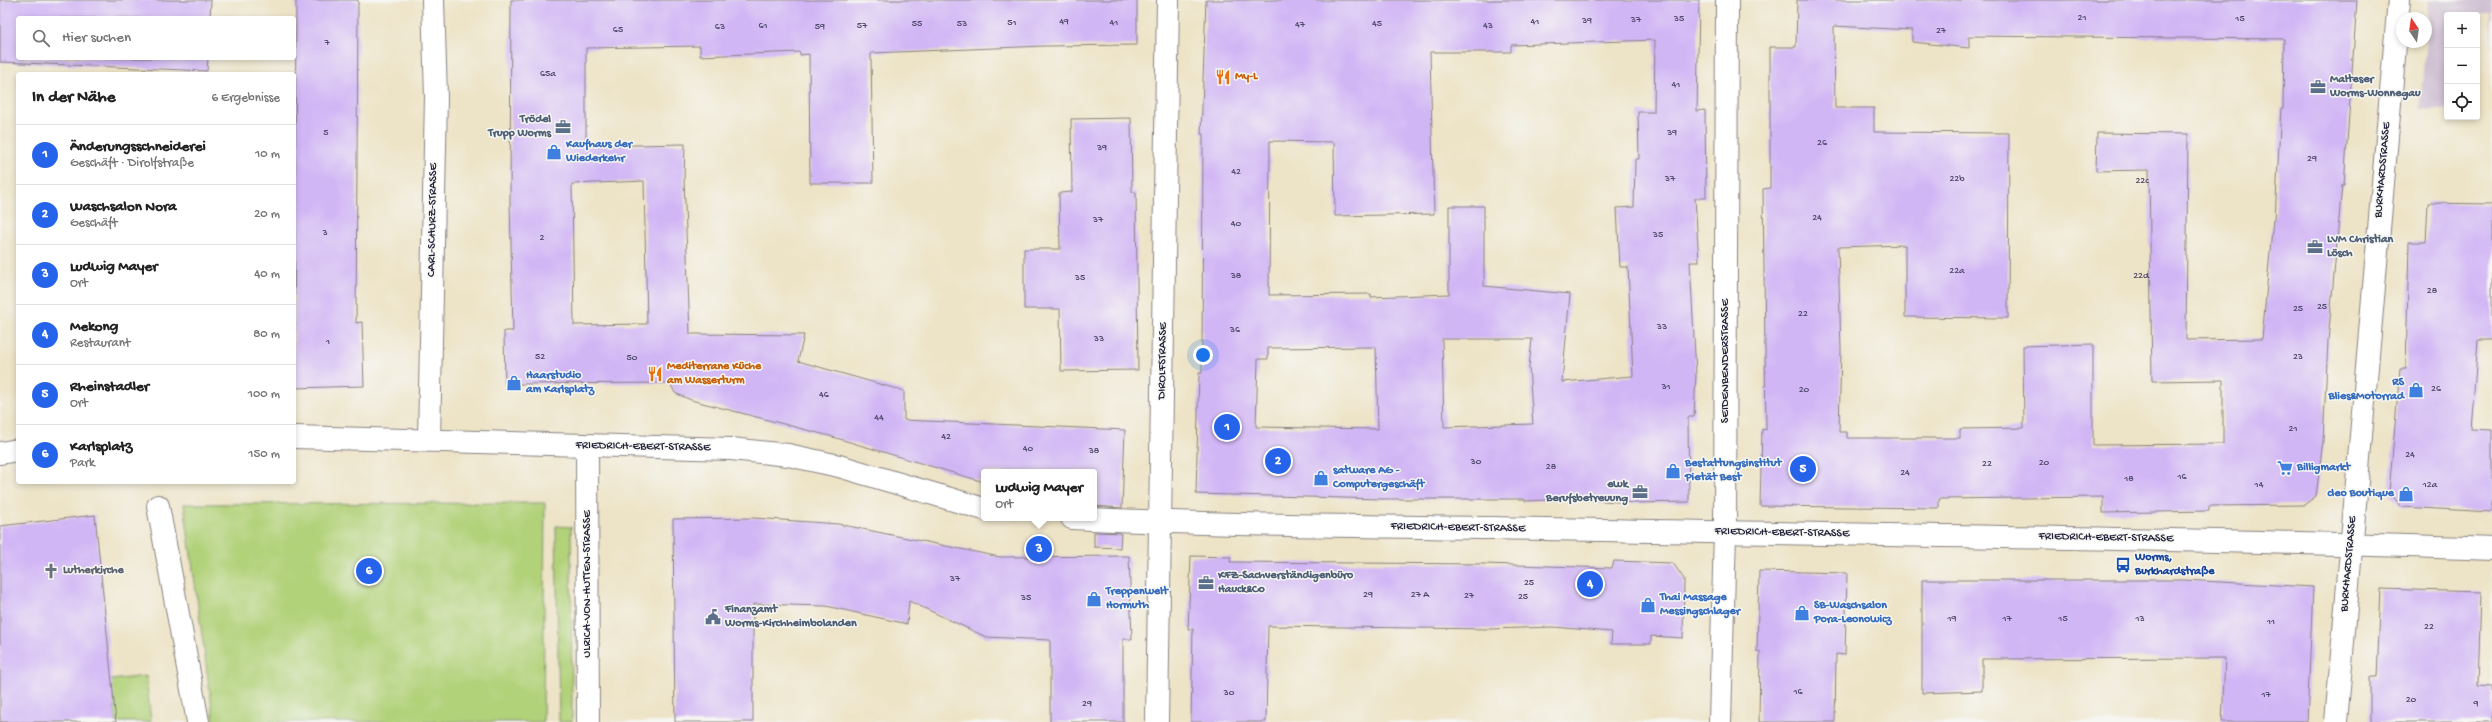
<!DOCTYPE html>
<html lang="de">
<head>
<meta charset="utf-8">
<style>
	body { margin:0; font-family:"Gochi Hand",sans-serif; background:#f2f2f2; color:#222 }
	.controls { position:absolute; right:12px; top:12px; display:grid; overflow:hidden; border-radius:4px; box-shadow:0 2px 6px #0003 }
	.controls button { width:36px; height:36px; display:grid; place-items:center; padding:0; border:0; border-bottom:1px solid #e0e0e0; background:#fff; color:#222; font:20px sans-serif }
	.compass { position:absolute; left:2396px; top:12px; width:36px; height:36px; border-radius:50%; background:#fff; box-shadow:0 2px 6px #0003; rotate:347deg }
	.you { position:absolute; left:1203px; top:355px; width:14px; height:14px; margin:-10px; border:3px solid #fff; border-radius:50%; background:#1a73e8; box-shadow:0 0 0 6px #1a73e833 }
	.badge { display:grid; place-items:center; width:26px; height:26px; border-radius:50%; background:#2563eb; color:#fff; font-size:13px; font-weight:700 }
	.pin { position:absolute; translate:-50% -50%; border:2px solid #fff; box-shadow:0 1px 4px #0006 }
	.popup { position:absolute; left:981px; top:469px; width:116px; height:52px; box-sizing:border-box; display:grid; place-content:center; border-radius:4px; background:#fff; filter:drop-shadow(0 1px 3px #0005); font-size:13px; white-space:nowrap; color:#767676 }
	.popup b { font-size:15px; color:#222 }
	.popup::after { content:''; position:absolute; left:50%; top:100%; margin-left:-8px; border:8px solid transparent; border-top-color:#fff }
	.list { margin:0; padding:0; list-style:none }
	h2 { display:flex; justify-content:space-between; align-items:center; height:52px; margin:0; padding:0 16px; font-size:17px }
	h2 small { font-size:13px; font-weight:400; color:#767676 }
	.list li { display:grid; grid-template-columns:26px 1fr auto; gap:12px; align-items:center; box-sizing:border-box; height:60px; padding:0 16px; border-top:1px solid #e0e0e0 }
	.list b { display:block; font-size:15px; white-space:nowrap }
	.list p { margin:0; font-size:13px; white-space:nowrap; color:#767676 }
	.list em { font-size:13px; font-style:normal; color:#767676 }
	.icon { flex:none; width:22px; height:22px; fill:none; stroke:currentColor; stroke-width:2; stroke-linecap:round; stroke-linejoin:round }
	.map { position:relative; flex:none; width:2492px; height:722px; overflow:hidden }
	.search { position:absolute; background:#fff; box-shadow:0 2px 6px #0003; left:16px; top:16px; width:280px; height:44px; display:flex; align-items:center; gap:10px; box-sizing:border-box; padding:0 14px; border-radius:4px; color:#767676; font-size:15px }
	.panel { position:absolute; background:#fff; box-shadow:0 2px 6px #0003; left:16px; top:72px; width:280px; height:412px; border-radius:4px }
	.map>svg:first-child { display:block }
	.industrial { fill:#cebed1 }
	.green { fill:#b2d27a; stroke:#6a7a5a }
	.building { fill:#d1b6f5; fill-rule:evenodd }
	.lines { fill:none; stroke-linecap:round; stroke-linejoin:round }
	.minor-casing { stroke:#888280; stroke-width:24 }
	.tertiary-casing { stroke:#888280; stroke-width:24 }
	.minor { stroke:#fff; stroke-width:22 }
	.tertiary { stroke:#fff; stroke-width:22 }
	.labels { text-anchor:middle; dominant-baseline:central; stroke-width:3; stroke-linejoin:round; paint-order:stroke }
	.number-label { font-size:10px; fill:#4e476a }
	.food-label { font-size:12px; font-weight:bold; fill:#c56008; stroke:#f6f6f2; text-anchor:start }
	.service-label { font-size:12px; font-weight:bold; fill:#4e5e75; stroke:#f6f6f2; text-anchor:start }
	.shop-label { font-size:12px; font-weight:bold; fill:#366cbe; stroke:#f6f6f2; text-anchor:start }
	.street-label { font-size:12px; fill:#22223b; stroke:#f6f6f2 }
	.transit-label { font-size:12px; font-weight:bold; fill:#164399; stroke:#f6f6f2; text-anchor:start }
	.worship-label { font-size:12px; font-weight:bold; fill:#5b616d; stroke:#f6f6f2; text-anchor:start }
</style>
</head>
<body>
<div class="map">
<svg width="2492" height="722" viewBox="0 0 2492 722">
	<rect width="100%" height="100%" fill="#f6f6f2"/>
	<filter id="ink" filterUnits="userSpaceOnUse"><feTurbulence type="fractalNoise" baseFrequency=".025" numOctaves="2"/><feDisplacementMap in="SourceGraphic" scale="8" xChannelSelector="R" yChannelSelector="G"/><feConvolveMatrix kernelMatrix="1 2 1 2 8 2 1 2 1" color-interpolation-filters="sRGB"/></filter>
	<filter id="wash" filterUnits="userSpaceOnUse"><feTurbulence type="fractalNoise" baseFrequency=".012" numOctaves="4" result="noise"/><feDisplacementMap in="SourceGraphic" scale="16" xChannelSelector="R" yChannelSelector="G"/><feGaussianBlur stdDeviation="0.9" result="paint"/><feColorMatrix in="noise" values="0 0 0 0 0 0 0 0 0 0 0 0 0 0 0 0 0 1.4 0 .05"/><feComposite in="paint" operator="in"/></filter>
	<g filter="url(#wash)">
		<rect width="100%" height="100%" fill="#ede3c6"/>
		<polygon class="industrial" points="2429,0 2492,0 2492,49 2490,13 2447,15 2447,110 2420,109"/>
		<g class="green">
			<polygon points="545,503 543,722 214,722 184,504"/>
			<polygon points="556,526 571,527 572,722 559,722"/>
			<polygon points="146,676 151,722 116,722 111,680"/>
		</g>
		<g id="blocks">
			<g class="building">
				<polygon points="0,0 211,0 210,18 18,18 18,58 208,58 207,71 0,62"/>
				<polygon points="296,0 358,0 356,323 362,322 364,386 294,388"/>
				<path d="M511,0H1137V45L1045,46L871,53L873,183H810L809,54L800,55V52L700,56V46L586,48V146L685,144L684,179L690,334L804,335L798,361L904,391V420L1125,430L1122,508L1094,506V472H984V482L826,435L691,400L675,393L670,383L505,384L504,331H513L510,202ZM644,181L647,324L574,325L572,184Z"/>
				<path d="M1206,0H1699L1697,111L1705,110L1706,198H1695L1699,262H1690L1696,374L1694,417H1688L1689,502L1634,503L1572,499L1525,501V499H1381L1196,494L1199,373H1202L1203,134H1201ZM1655,40L1654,112H1638L1639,159H1635L1634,207L1617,208L1620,267H1628L1633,376L1562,382L1570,294L1484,286V206H1449V294L1371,297V294L1269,295L1270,141L1334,142L1335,216L1434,214L1430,52H1511V45ZM1442,339H1532L1529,367L1533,424L1444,427ZM1376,347L1378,429L1256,427L1258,359H1268V348Z"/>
				<path d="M1797,0H2357L2344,185H2342L2328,341L2323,441L2316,496L2304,505L2209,506V511L2103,513V497L1939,499V508L1760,506L1762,429L1766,430L1763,189L1770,188V47H1796ZM1834,26L1912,30V42L1969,48V36L2284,39L2283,108H2281L2275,219H2273L2262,339L2186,340L2188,134L2097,133L2096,171L2149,170L2152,381L2223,380V444L2093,445V344L2023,346L2024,428L1960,429V438H1847V432H1839L1841,350L1838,247L1905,245V317L2008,318L2009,133L1874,132V108H1835Z"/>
				<polygon points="1131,118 1132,192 1136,192 1138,370 1061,371 1060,309 1024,309 1024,249 1060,249 1059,193 1072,192 1071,119"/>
				<polygon points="2428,203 2492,204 2492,340 2478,340 2471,429 2492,430 2492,512 2402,507 2389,492 2400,369 2406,369 2409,242 2426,242"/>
				<polygon points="95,515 116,722 0,722 0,526"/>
				<polygon points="754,518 838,524 1000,557 1129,556 1132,639 1123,639 1123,722 1050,722 1050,640 986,637 909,601 907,624 826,606 753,604 753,722 675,722 673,519"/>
				<polygon points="1094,532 1121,533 1120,548 1094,547"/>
				<polygon points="1191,556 1231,557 1230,562 1483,564 1612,568 1614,561 1673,563 1684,579 1683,638 1651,636 1651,644 1611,644 1612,632 1553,627 1491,629 1268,626 1266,722 1191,722 1193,629 1188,629"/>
				<polygon points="1759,571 1847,573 1845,655 1836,654 1835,722 1759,722 1760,652 1757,652"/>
				<polygon points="1922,580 2184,580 2313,587 2307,722 2222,722 2225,658 1982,659 1982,691 1922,693"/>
				<polygon points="2381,589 2481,592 2478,686 2492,687 2492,722 2370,722 2370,677 2377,677"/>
			</g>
		</g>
	</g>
	<g filter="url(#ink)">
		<use href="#blocks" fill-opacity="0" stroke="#888280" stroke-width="1"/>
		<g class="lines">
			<defs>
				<g id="minor">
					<polyline points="429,440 436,97 433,0"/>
					<polyline points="587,446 588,722"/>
					<polyline points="158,506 198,722"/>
					<polyline points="1157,722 1168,0"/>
					<polyline points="1720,722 1725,532 1727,0"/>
					<polyline points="2336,722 2399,0"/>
				</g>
				<g id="tertiary">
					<polyline points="294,437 731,449 788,455 839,466 984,509"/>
					<polyline points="0,453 18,450"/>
					<path d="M1072,518C1212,525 1353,526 1493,528C1826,535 2159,537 2492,549"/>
				</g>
			</defs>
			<use href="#minor" class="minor-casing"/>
			<use href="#tertiary" class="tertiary-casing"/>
			<use href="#minor" class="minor"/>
			<use href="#tertiary" class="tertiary"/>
		</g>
	</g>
	<defs>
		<symbol id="restaurant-bare" viewBox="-9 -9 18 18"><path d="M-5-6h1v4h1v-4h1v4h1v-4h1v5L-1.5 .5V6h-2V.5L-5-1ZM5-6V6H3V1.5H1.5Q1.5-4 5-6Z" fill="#e8710a" stroke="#f6f6f2" stroke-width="2.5" paint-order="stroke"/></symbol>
		<symbol id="office-bare" viewBox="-9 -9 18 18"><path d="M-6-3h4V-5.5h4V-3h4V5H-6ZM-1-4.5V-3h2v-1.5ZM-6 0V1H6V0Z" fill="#5c6f8a" stroke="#f6f6f2" stroke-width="2.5" paint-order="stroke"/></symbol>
		<symbol id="shop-bare" viewBox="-9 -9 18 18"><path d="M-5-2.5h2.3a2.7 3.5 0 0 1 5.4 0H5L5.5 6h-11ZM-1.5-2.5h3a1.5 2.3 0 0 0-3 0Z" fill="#3f7fe0" stroke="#f6f6f2" stroke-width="2.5" paint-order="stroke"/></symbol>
		<symbol id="supermarket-bare" viewBox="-9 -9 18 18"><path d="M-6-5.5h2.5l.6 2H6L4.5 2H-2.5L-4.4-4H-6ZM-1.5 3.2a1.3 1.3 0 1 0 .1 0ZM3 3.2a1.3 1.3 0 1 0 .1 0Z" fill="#3f7fe0" stroke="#f6f6f2" stroke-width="2.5" paint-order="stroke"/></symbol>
		<symbol id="bus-bare" viewBox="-9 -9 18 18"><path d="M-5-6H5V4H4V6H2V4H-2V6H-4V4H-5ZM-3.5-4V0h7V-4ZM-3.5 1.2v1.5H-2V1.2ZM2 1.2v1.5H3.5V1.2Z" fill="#1a4fb4" stroke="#f6f6f2" stroke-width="2.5" paint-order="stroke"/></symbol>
		<symbol id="church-bare" viewBox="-9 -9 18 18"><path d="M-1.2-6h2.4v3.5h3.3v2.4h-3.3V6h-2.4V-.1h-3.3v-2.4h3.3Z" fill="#6b7280" stroke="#f6f6f2" stroke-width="2.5" paint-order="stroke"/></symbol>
		<symbol id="civic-bare" viewBox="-9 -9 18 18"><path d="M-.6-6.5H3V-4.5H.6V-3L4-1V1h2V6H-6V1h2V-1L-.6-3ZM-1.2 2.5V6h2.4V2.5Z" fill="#5c6f8a" stroke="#f6f6f2" stroke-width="2.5" paint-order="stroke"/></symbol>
	</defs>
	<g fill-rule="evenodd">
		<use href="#restaurant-bare" x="1212" y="66" width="22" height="22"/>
		<use href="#office-bare" x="2307" y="76" width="22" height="22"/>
		<use href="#office-bare" x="552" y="116" width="22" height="22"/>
		<use href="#shop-bare" x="543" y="141" width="22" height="22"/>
		<use href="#office-bare" x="2304" y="236" width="22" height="22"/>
		<use href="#restaurant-bare" x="644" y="363" width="22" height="22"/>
		<use href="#shop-bare" x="503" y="372" width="22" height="22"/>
		<use href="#shop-bare" x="2405" y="379" width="22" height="22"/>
		<use href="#supermarket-bare" x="2274" y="457" width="22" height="22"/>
		<use href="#shop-bare" x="1662" y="460" width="22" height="22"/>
		<use href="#shop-bare" x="1310" y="467" width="22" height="22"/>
		<use href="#office-bare" x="1629" y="481" width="22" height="22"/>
		<use href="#shop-bare" x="2395" y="483" width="22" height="22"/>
		<use href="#bus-bare" x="2112" y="554" width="22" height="22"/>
		<use href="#church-bare" x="40" y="560" width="22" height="22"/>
		<use href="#office-bare" x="1195" y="572" width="22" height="22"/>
		<use href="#shop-bare" x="1083" y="588" width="22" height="22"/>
		<use href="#shop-bare" x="1637" y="594" width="22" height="22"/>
		<use href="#shop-bare" x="1791" y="602" width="22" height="22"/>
		<use href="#civic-bare" x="702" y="606" width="22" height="22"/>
	</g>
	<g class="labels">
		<g class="number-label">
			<text x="2082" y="18">21</text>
			<text x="1679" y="19">35</text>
			<text x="2240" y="19">15</text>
			<text x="1636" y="20">37</text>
			<text x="1587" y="21">39</text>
			<text x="1064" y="22">49</text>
			<text x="1535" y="22">41</text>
			<text x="1012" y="23">51</text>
			<text x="1114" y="23">41</text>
			<text x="917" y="24">55</text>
			<text x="962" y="24">53</text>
			<text x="1377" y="24">45</text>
			<text x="1300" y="25">47</text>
			<text x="763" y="26">61</text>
			<text x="862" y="26">57</text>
			<text x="1488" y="26">43</text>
			<text x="720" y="27">63</text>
			<text x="820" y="27">59</text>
			<text x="618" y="30">65</text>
			<text x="1941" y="31">27</text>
			<text x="327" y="43">7</text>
			<text x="548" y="74">65a</text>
			<text x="1676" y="85">41</text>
			<text x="326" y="133">5</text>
			<text x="1672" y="133">39</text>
			<text x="1822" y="143">26</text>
			<text x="1102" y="148">39</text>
			<text x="2312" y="159">29</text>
			<text x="1236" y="172">42</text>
			<text x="1670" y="179">37</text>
			<text x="1957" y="179">22b</text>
			<text x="2142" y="181">22c</text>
			<text x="1817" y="218">24</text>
			<text x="1098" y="220">37</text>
			<text x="1236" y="224">40</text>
			<text x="325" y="233">3</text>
			<text x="1658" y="235">35</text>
			<text x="542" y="238">2</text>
			<text x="1957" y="271">22a</text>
			<text x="1236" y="276">38</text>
			<text x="2141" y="276">22d</text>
			<text x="1080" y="278">35</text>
			<text x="2432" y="291">28</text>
			<text x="2322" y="307">25</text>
			<text x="2298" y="309">25</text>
			<text x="1803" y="314">22</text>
			<text x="1662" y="327">33</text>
			<text x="1235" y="330">36</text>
			<text x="1099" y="339">33</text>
			<text x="328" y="342">1</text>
			<text x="540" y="357">52</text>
			<text x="2298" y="357">23</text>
			<text x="632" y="358">50</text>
			<text x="1666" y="387">31</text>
			<text x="2436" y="389">26</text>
			<text x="1804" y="390">20</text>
			<text x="824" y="395">46</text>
			<text x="879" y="418">44</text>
			<text x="2293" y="429">21</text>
			<text x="946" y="437">42</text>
			<text x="1028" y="449">40</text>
			<text x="1094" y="451">38</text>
			<text x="2410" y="455">24</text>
			<text x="1476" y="462">30</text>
			<text x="2044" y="463">20</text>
			<text x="1987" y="464">22</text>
			<text x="1551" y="467">28</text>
			<text x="1905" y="473">24</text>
			<text x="2182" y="477">16</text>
			<text x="2129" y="479">18</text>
			<text x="2259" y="485">14</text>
			<text x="2430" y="485">12a</text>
			<text x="955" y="579">37</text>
			<text x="1529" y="583">25</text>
			<text x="1368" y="595">29</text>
			<text x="1420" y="595">27 A</text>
			<text x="1469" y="596">27</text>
			<text x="1523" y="597">25</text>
			<text x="1026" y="598">35</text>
			<text x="1952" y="619">19</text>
			<text x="2007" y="619">17</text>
			<text x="2063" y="619">15</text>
			<text x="2140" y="619">13</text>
			<text x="2271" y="622">11</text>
			<text x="2429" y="627">22</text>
			<text x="1798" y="692">16</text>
			<text x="1229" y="693">30</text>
			<text x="2266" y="695">17</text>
			<text x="2411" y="700">20</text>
			<text x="1087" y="704">29</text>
			<text x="2476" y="704">9</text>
		</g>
		<g class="food-label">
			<text x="1235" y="77">My-L</text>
			<text x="667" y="367">Mediterrane Küche<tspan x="667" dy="14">am Wasserturm</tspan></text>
		</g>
		<g class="service-label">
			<text x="2330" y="80">Malteser<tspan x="2330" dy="14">Worms-Wonnegau</tspan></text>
			<text x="551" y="120" text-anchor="end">Trödel<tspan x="551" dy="14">Trupp Worms</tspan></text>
			<text x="2327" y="240">LVM Christian<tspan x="2327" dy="14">Lösch</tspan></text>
			<text x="1628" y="485" text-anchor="end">ewk<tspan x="1628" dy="14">Berufsbetreuung</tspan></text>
			<text x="1218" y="576">KFZ-Sachverständigenbüro<tspan x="1218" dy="14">Hauck&amp;Co</tspan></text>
			<text x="725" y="610">Finanzamt<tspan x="725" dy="14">Worms-Kirchheimbolanden</tspan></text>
		</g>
		<g class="shop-label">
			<text x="566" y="145">Kaufhaus der<tspan x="566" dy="14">Wiederkehr</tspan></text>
			<text x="526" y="376">Haarstudio<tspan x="526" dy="14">am Karlsplatz</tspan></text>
			<text x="2404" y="383" text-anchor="end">RS<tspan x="2404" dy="14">Blies&amp;Motorrad</tspan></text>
			<text x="1685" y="464">Bestattungsinstitut<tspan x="1685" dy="14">Pietät Best</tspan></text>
			<text x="2297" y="468">Billigmarkt</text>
			<text x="1333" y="471">satware AG -<tspan x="1333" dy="14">Computergeschäft</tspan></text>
			<text x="2394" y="494" text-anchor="end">cleo Boutique</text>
			<text x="1106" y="592">Treppenwelt<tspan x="1106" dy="14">Hormuth</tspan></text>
			<text x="1660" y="598">Thai Massage<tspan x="1660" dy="14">Messingschlager</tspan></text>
			<text x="1814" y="606">SB-Waschsalon<tspan x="1814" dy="14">Pora-Leonowicz</tspan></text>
		</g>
		<g class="street-label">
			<text transform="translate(2383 170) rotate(-85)">BURKHARDSTRASSE</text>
			<text transform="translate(433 220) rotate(-89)">CARL-SCHURZ-STRASSE</text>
			<text transform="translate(1163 361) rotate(-89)">DIROLFSTRASSE</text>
			<text transform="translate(1726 361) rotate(-90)">SEIDENBENDERSTRASSE</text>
			<text transform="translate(643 447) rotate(1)">FRIEDRICH-EBERT-STRASSE</text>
			<text transform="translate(1458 528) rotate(1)">FRIEDRICH-EBERT-STRASSE</text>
			<text transform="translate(1782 533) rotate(1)">FRIEDRICH-EBERT-STRASSE</text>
			<text transform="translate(2106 538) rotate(1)">FRIEDRICH-EBERT-STRASSE</text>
			<text transform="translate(2349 564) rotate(-85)">BURKHARDSTRASSE</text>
			<text transform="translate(588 584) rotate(-90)">ULRICH-VON-HUTTEN-STRASSE</text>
		</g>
		<g class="transit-label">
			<text x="2135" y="558">Worms,<tspan x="2135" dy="14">Burkhardstraße</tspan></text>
		</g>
		<g class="worship-label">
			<text x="63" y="571">Lutherkirche</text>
		</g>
	</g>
</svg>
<div class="controls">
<button>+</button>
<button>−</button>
<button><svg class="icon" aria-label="locate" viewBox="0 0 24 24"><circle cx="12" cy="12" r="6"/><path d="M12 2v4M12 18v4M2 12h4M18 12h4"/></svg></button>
</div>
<svg class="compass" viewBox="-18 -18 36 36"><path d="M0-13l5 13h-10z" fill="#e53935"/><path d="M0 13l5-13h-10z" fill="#767676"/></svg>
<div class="you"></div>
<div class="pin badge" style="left:1227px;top:427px">1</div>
<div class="pin badge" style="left:1278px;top:461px">2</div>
<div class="pin badge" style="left:1039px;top:549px">3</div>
<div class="popup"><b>Ludwig Mayer</b>Ort</div>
<div class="pin badge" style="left:1590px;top:584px">4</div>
<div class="pin badge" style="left:1803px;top:469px">5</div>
<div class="pin badge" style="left:369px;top:571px">6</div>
<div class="search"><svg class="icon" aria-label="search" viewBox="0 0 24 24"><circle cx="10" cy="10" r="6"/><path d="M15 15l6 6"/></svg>Hier suchen</div>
<section class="panel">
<h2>In der Nähe<small>6 Ergebnisse</small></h2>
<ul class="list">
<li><span class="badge">1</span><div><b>Änderungsschneiderei</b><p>Geschäft · Dirolfstraße</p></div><em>10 m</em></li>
<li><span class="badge">2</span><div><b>Waschsalon Nora</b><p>Geschäft</p></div><em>20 m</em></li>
<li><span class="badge">3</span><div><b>Ludwig Mayer</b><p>Ort</p></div><em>40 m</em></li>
<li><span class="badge">4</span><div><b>Mekong</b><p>Restaurant</p></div><em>80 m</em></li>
<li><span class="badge">5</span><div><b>Rheinstadler</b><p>Ort</p></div><em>100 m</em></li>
<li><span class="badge">6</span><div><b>Karlsplatz</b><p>Park</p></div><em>150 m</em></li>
</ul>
</section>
</div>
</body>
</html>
